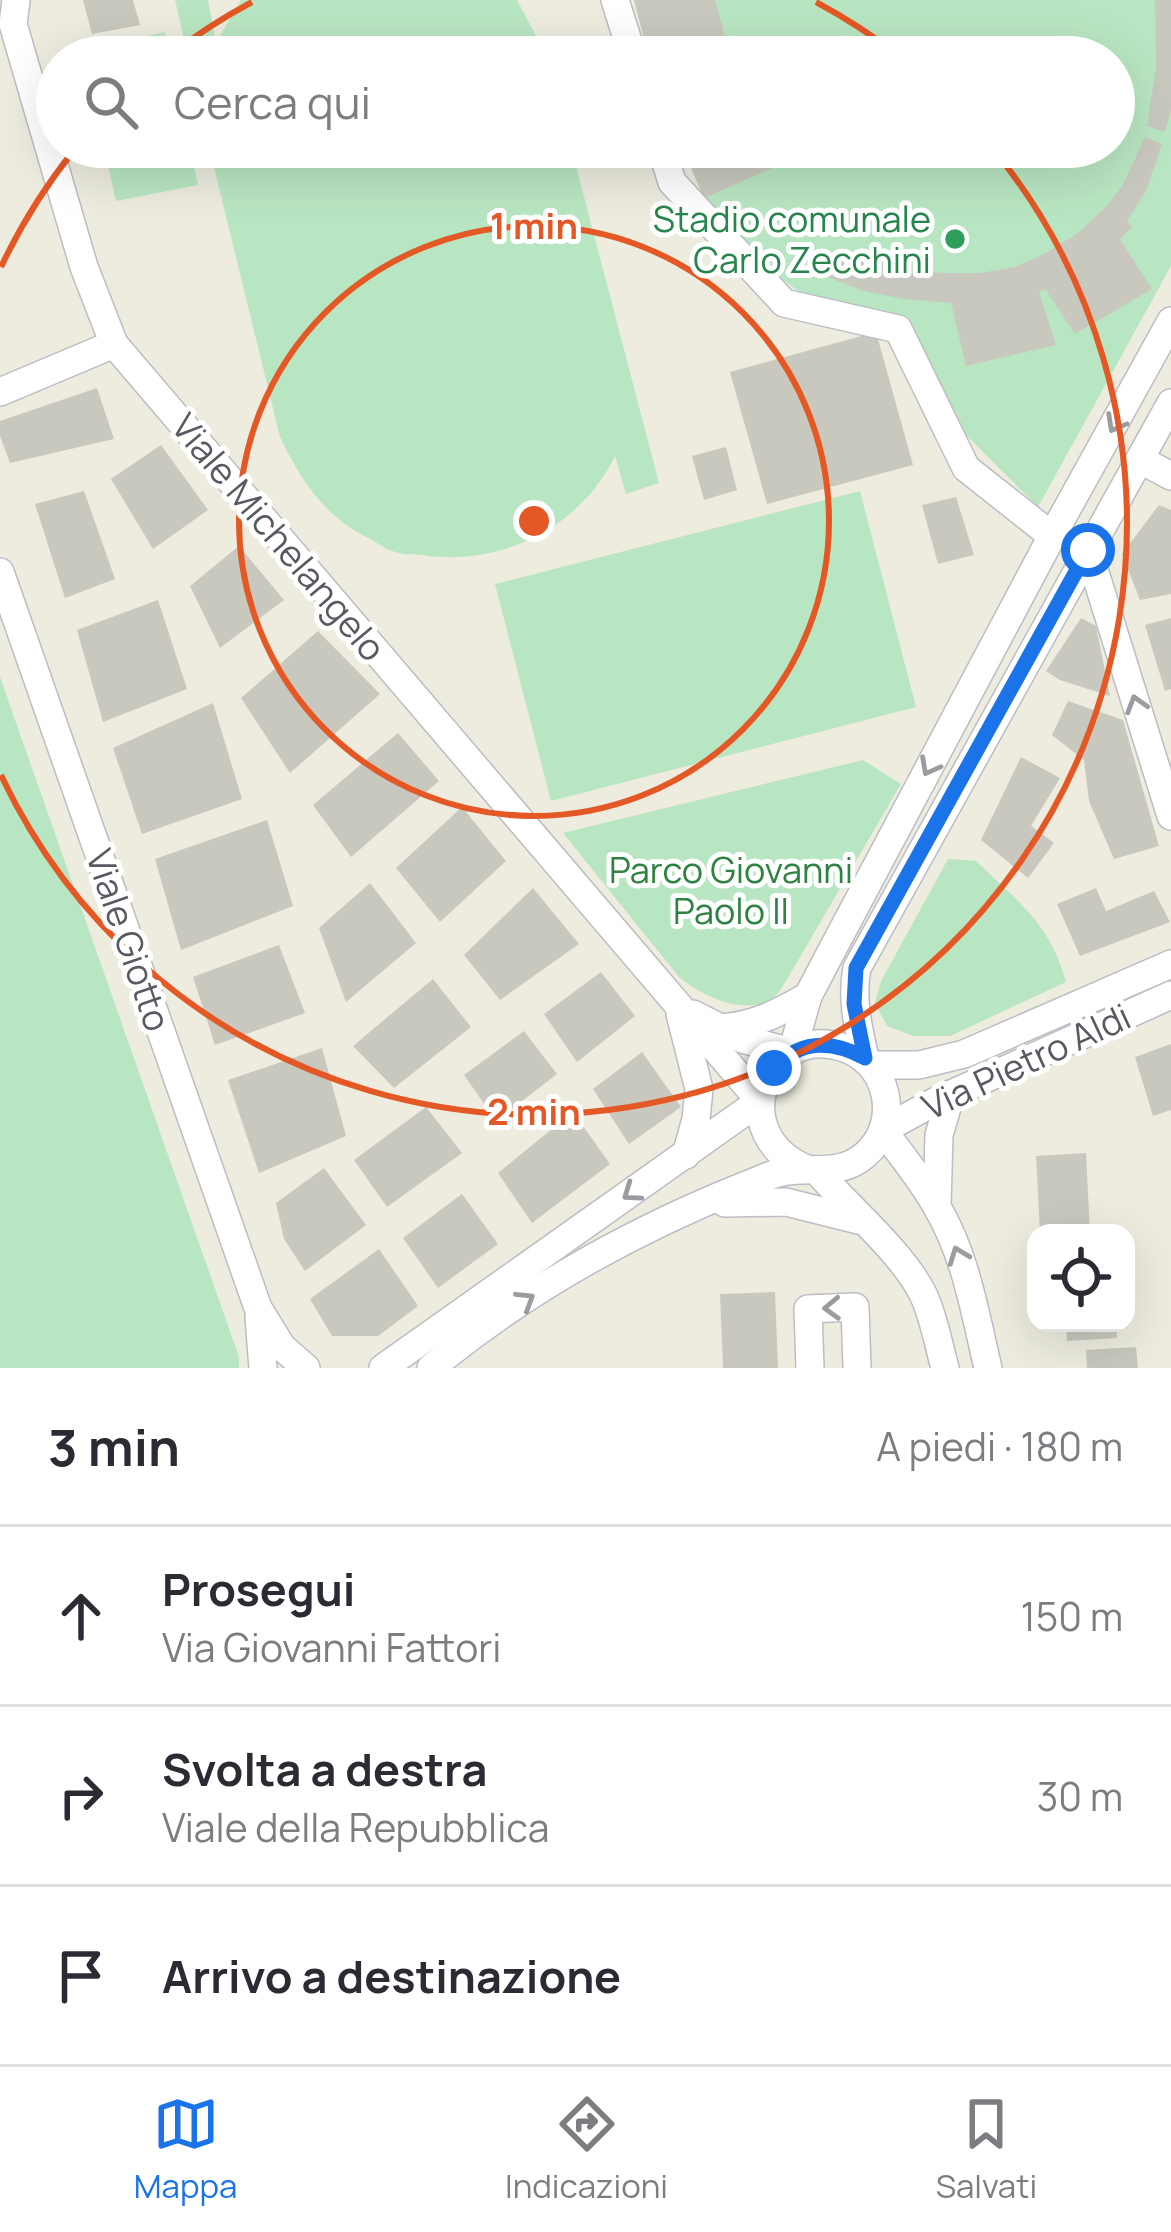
<!DOCTYPE html>
<html lang="it">
<head>
<meta charset="utf-8">
<style>
	body { margin:0; font-family:Manrope,sans-serif; background:#f7f7f7; color:#2b2b33 }
	.controls { position:absolute; right:36px; bottom:36px; display:grid; overflow:hidden; border-radius:24px; box-shadow:0 12px 48px #0002 }
	.controls button { width:108px; height:108px; display:grid; place-items:center; padding:0; border:0; border-bottom:3px solid #e1e1e2; background:#fff; color:#2b2b33; font:60px sans-serif }
	.stop { position:absolute; width:36px; height:36px; margin:-27px; border:9px solid #1a73e8; border-radius:50%; background:#fff }
	.stop.end { background:#1a73e8; border-color:#fff; box-shadow:0 3px 12px #0008 }
	.list { margin:0; padding:0; list-style:none }
	h2 { display:flex; justify-content:space-between; align-items:center; height:156px; margin:0; padding:0 48px; font-size:51px }
	h2 small { font-size:39px; font-weight:400; color:#7c7c81 }
	.list li { display:grid; grid-template-columns:78px 1fr auto; gap:36px; align-items:center; box-sizing:border-box; height:180px; padding:0 48px; border-top:3px solid #e1e1e2 }
	.list b { display:block; font-size:45px; white-space:nowrap }
	.list p { margin:0; font-size:39px; white-space:nowrap; color:#7c7c81 }
	.list em { font-size:39px; font-style:normal; color:#7c7c81 }
	.icon { flex:none; width:66px; height:66px; fill:none; stroke:currentColor; stroke-width:2; stroke-linecap:round; stroke-linejoin:round }
	.map { position:relative; flex:none; width:1171px; height:1368px; overflow:hidden }
	.search { position:absolute; background:#fff; box-shadow:0 12px 48px #0002; left:36px; right:36px; top:36px; height:132px; display:flex; align-items:center; gap:30px; box-sizing:border-box; padding:0 42px; border-radius:66px; color:#7c7c81; font-size:45px }
	.sheet { height:696px; background:#fff }
	nav { display:flex; justify-content:space-around; align-items:center; box-sizing:border-box; height:168px; border-top:3px solid #e1e1e2; background:#fff; font-size:33px; color:#7c7c81 }
	nav a { display:grid; justify-items:center; gap:6px }
	nav .on { color:#1a73e8 }
	.map>svg:first-child { display:block }
	.green { fill:#b9e6c2 }
	.building { fill:#c9c8be }
	.lines { fill:none; stroke-linecap:round; stroke-linejoin:round }
	.minor-casing { stroke:#bcbdc4; stroke-width:30 }
	.minor { stroke:#fff; stroke-width:27 }
	.oneway { stroke:#9b9ca0 }
	.route { stroke:#1a73e8; stroke-width:15 }
	.ring { fill:none; stroke:#e45826; stroke-width:6 }
	.leisure-dot { fill:#2e9e5b; stroke:#fff; stroke-width:4.5 }
	.labels { text-anchor:middle; dominant-baseline:central; stroke-width:10; stroke-linejoin:round; paint-order:stroke }
	.leisure-label { font-size:36px; fill:#27864d; stroke:#fff; text-anchor:end }
	.street-label { font-size:36px; fill:#585a61; stroke:#fff }
	.park-label { font-size:36px; fill:#2e8342; stroke:#fff }
	.centre { fill:#e45826; stroke:#fff; stroke-width:6 }
	.ring-label { font-size:36px; text-anchor:middle; font-weight:bold; fill:#e45826; stroke:#fff; stroke-width:10; stroke-linejoin:round; paint-order:stroke }
</style>
</head>
<body>
<div class="map">
<svg width="1171" height="1368" viewBox="0 0 1171 1368">
	<rect width="100%" height="100%" fill="#edecdf"/>
	<g class="green">
		<polygon points="175,0 208,0 216,43 241,0 517,0 547,57 188,57"/>
		<polygon points="634,0 1171,0 1171,266 1038,507 964,433 909,318 846,307 798,291 777,275 710,211 682,147 1114,147 1114,57 649,57"/>
		<polygon points="165,32 170,57 83,57 82,50"/>
		<polygon points="104,147 190,147 198,185 116,201"/>
		<path d="M209,147H571L659,483L626,494L615,456C580,528 501,567 422,555C414,554 403,555 395,552C386,550 378,543 370,539C326,518 300,480 280,437Z"/>
		<polygon points="860,491 916,707 551,801 495,584"/>
		<polygon points="0,677 239,1357 239,1368 0,1368"/>
		<path d="M863,760L901,784L786,981C782,987 779,994 773,998C746,1017 701,996 679,977L563,833Z"/>
		<path d="M948,859L976,861C1018,902 1050,923 1066,982L950,1036H913L887,1026L875,1003L881,981Z"/>
	</g>
	<g class="building">
		<polygon points="83,0 133,0 140,25 92,34"/>
		<polygon points="634,0 715,0 731,57 649,57"/>
		<polygon points="1155,0 1171,0 1171,110 1165,132 1147,126 1156,67"/>
		<polygon points="1145,137 1162,144 1146,191 1127,221 1132,227 1120,239 1152,289 1075,334 1045,289 1039,292 1056,345 966,366 951,303 904,299 864,291 825,276 841,248 876,261 909,269 943,273 980,273 1015,267 1048,252 1079,232 1106,207 1123,185"/>
		<polygon points="682,147 770,147 779,165 704,198"/>
		<polygon points="876,332 913,465 767,504 730,372"/>
		<polygon points="97,388 114,439 10,463 0,436 0,421"/>
		<polygon points="161,445 208,510 153,549 111,479"/>
		<polygon points="726,447 737,490 704,500 692,456"/>
		<polygon points="84,491 115,579 65,598 35,504"/>
		<polygon points="956,497 974,555 938,564 922,505"/>
		<polygon points="1159,505 1171,510 1171,594 1140,600 1122,554"/>
		<polygon points="239,546 284,600 220,648 190,586"/>
		<polygon points="158,600 187,689 103,722 77,630"/>
		<polygon points="1081,618 1096,626 1110,696 1060,680 1046,671"/>
		<polygon points="1171,618 1171,689 1165,691 1145,625"/>
		<polygon points="318,631 380,694 290,773 241,698"/>
		<polygon points="1068,701 1123,720 1159,846 1114,859 1089,801 1084,760 1052,735"/>
		<polygon points="213,703 242,799 142,834 113,748"/>
		<polygon points="398,733 439,781 351,857 313,805"/>
		<polygon points="1021,757 1060,778 1031,826 1054,843 1028,878 981,840"/>
		<polygon points="462,807 506,861 440,922 396,868"/>
		<polygon points="267,820 293,906 181,950 155,859"/>
		<polygon points="370,883 416,943 346,1002 319,928"/>
		<polygon points="533,888 579,944 500,1000 464,955"/>
		<polygon points="1096,888 1106,911 1154,891 1170,922 1080,956 1057,904"/>
		<polygon points="279,945 305,1013 215,1045 193,977"/>
		<polygon points="601,972 635,1016 577,1062 544,1014"/>
		<polygon points="433,979 471,1027 394,1088 353,1046"/>
		<polygon points="524,1031 557,1074 496,1121 464,1075"/>
		<polygon points="1171,1044 1171,1110 1153,1116 1135,1057"/>
		<polygon points="322,1048 346,1136 259,1173 228,1080"/>
		<polygon points="642,1052 681,1107 629,1144 593,1089"/>
		<polygon points="426,1107 462,1153 387,1207 354,1160"/>
		<polygon points="573,1112 610,1164 532,1223 498,1173"/>
		<polygon points="1086,1153 1090,1233 1040,1233 1036,1156"/>
		<polygon points="324,1168 366,1225 305,1271 284,1239 276,1203"/>
		<polygon points="462,1194 498,1244 438,1288 403,1238"/>
		<polygon points="379,1249 418,1306 378,1336 332,1336 310,1299"/>
		<polygon points="775,1292 778,1368 723,1368 720,1294"/>
		<polygon points="1066,1323 1116,1323 1117,1338 1067,1341"/>
		<polygon points="1136,1347 1138,1368 1087,1368 1086,1350"/>
	</g>
	<g class="lines">
		<defs>
			<g id="minor">
				<polyline points="16,0 13,24 84,267 114,344 760,1101 383,1368"/>
				<polyline points="615,0 633,57"/>
				<polyline points="661,147 672,182 784,303 898,329 966,468 1052,536"/>
				<polyline points="0,392 114,344"/>
				<polyline points="1141,460 1171,476"/>
				<polyline points="1088,550 1171,816"/>
				<polyline points="0,572 258,1308 282,1347 306,1368"/>
				<polyline points="680,1014 699,1089 696,1119 686,1155"/>
				<polyline points="693,1014 742,1039 792,1052 808,996 830,954 1052,536 1171,321"/>
				<path d="M717,1028C752,1027 779,1013 808,996"/>
				<path d="M865,1058C858,1027 851,999 857,968L1171,403"/>
				<polyline points="871,1065 919,1065 964,1054 1171,964"/>
				<polyline points="883,1130 938,1100 1171,995"/>
				<path d="M883,1130C901,1155 922,1180 937,1207C966,1256 975,1313 988,1368"/>
				<path d="M816,1170C847,1206 903,1253 923,1294C934,1317 938,1343 945,1368"/>
				<polyline points="725,1203 786,1202 858,1220"/>
				<polyline points="937,1206 939,1135 951,1094"/>
				<polyline points="259,1318 263,1368"/>
				<path d="M431,1368C524,1291 632,1231 744,1186C755,1182 767,1176 778,1173C808,1165 839,1178 865,1155C903,1122 888,1060 841,1047C765,1024 723,1135 807,1169"/>
				<polyline points="810,1368 808,1309 855,1307 857,1368"/>
			</g>
		</defs>
		<use href="#minor" class="minor-casing"/>
		<use href="#minor" class="minor"/>
	</g>
	<defs><path id="oneway-chevron" d="M-2-3.5L2.5 0L-2 3.5" fill="none" stroke-width="1.6" stroke-linecap="round" stroke-linejoin="round" transform="scale(3)"/></defs>
	<g class="oneway">
		<use href="#oneway-chevron" transform="translate(1115 424) rotate(119)"/>
		<use href="#oneway-chevron" transform="translate(1136 704) rotate(-107)"/>
		<use href="#oneway-chevron" transform="translate(929 767) rotate(118)"/>
		<use href="#oneway-chevron" transform="translate(631 1193) rotate(145)"/>
		<use href="#oneway-chevron" transform="translate(958 1255) rotate(-111)"/>
		<use href="#oneway-chevron" transform="translate(526 1300) rotate(-32)"/>
		<use href="#oneway-chevron" transform="translate(832 1308) rotate(178)"/>
	</g>
	<g class="lines">
		<path class="route" d="M774,1068C801,1039 832,1040 865,1058L854,1004L856,968L1088,550"/>
	</g>
	<g class="ring">
		<circle cx="534" cy="521" r="295"/>
		<path d="M1 267A591 591 0 0 1 75 149M170 55A591 591 0 0 1 252 2M816 2A591 591 0 0 1 898 55M993 149A591 591 0 1 1 1 775"/>
	</g>
	<circle class="leisure-dot" cx="955" cy="239" r="12"/>
	<g class="labels">
		<g class="leisure-label">
			<text x="931" y="218">Stadio comunale<tspan x="931" dy="41">Carlo Zecchini</tspan></text>
		</g>
		<g class="street-label">
			<text transform="translate(279 537) rotate(50)">Viale Michelangelo</text>
			<text transform="translate(129 940) rotate(71)">Viale Giotto</text>
			<text transform="translate(1026 1061) rotate(-25)">Via Pietro Aldi</text>
		</g>
		<g class="park-label">
			<text x="731" y="869">Parco Giovanni<tspan x="731" dy="41">Paolo II</tspan></text>
		</g>
	</g>
	<circle cx="534" cy="521" r="18" class="centre"/>
	<g class="ring-label">
		<text x="534" y="239">1 min</text>
		<text x="534" y="1125">2 min</text>
	</g>
</svg>
<div class="controls">
<button><svg class="icon" aria-label="locate" viewBox="0 0 24 24"><circle cx="12" cy="12" r="6"/><path d="M12 2v4M12 18v4M2 12h4M18 12h4"/></svg></button>
</div>
<div class="stop" style="left:1088px;top:550px"></div>
<div class="stop end" style="left:774px;top:1068px"></div>
<div class="search"><svg class="icon" aria-label="search" viewBox="0 0 24 24"><circle cx="10" cy="10" r="6"/><path d="M15 15l6 6"/></svg>Cerca qui</div>
</div>
<section class="sheet">
<h2>3 min<small>A piedi · 180 m</small></h2>
<ul class="list">
<li><svg class="icon" aria-label="ahead" viewBox="0 0 24 24"><path d="M12 20V5M6 11l6-6 6 6"/></svg><div><b>Prosegui</b><p>Via Giovanni Fattori</p></div><em>150 m</em></li>
<li><svg class="icon" aria-label="right" viewBox="0 0 24 24"><path d="M7 20v-9h11M14 6l5 5-5 5"/></svg><div><b>Svolta a destra</b><p>Viale della Repubblica</p></div><em>30 m</em></li>
<li><svg class="icon" aria-label="arrive" viewBox="0 0 24 24"><path d="M6 21V4h12l-3 4 3 4H6"/></svg><div><b>Arrivo a destinazione</b></div></li>
</ul>
</section>
<nav>
<a class="on"><svg class="icon" aria-label="map" viewBox="0 0 24 24"><path d="M3 6l6-2 6 2 6-2v14l-6 2-6-2-6 2zM9 4v14M15 6v14"/></svg>Mappa</a>
<a><svg class="icon" aria-label="directions" viewBox="0 0 24 24"><path d="M12 3l9 9-9 9-9-9zM9 14v-3h6M13 9l2 2-2 2"/></svg>Indicazioni</a>
<a><svg class="icon" aria-label="saved" viewBox="0 0 24 24"><path d="M7 4h10v16l-5-4-5 4z"/></svg>Salvati</a>
</nav>
</body>
</html>
